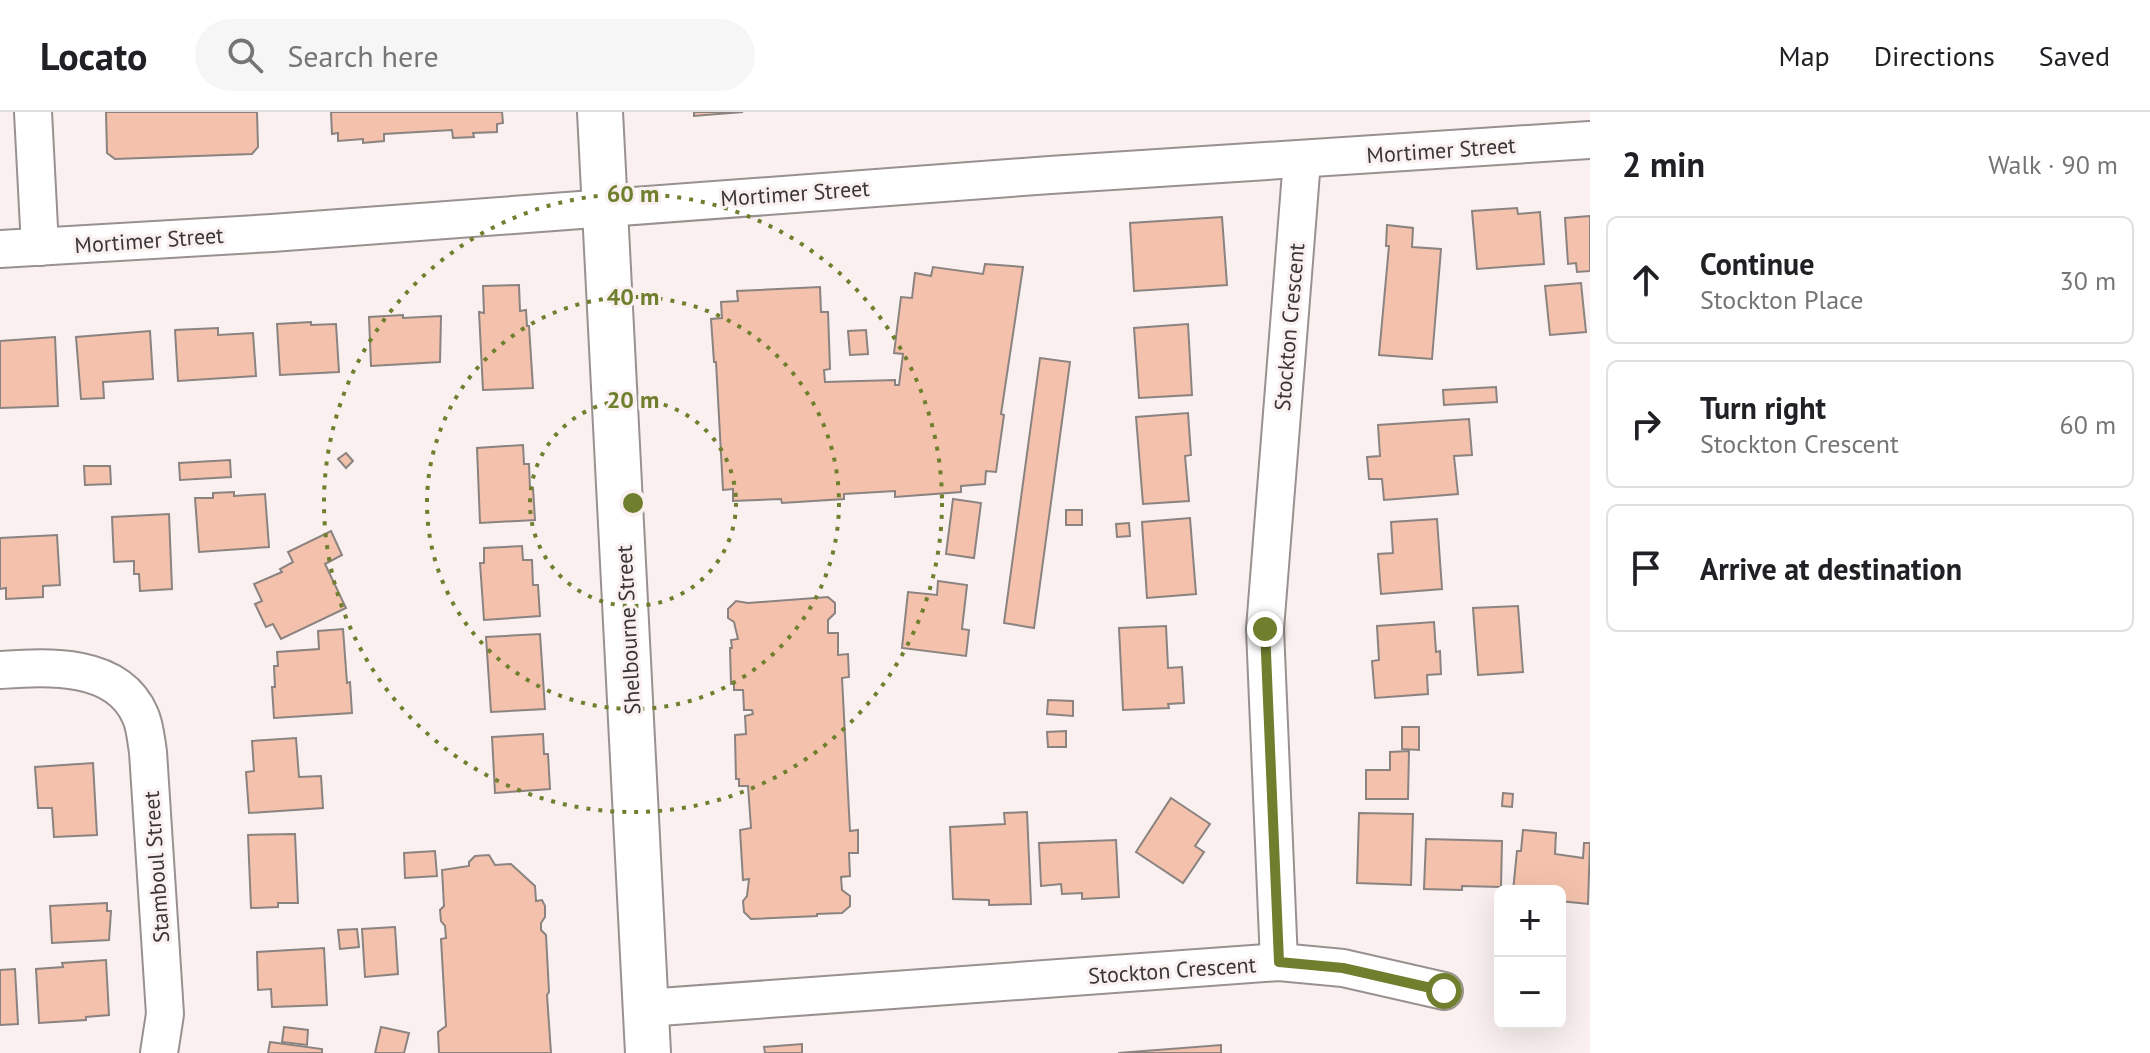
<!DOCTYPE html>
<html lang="en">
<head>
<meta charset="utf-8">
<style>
	body { margin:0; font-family:"PT Sans",sans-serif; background:#f6f6f6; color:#202124 }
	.controls { position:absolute; right:24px; bottom:24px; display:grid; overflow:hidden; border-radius:12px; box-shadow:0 8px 32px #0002 }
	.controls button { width:72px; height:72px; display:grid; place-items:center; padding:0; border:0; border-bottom:2px solid #e0e0e0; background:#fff; color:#202124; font:40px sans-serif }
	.stop { position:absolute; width:24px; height:24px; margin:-18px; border:6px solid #6f7f2e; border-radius:50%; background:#fff }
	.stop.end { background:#6f7f2e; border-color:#fff; box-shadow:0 2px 8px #0008 }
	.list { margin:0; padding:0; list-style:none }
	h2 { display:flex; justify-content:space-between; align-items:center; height:104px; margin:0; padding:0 32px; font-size:34px }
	h2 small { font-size:26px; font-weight:400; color:#757577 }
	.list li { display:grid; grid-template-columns:52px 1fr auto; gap:24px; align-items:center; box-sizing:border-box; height:128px; margin:0 16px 16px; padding:0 16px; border:2px solid #e0e0e0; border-radius:12px }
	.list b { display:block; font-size:30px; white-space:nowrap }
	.list p { margin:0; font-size:26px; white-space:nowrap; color:#757577 }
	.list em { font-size:26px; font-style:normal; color:#757577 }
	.icon { flex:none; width:44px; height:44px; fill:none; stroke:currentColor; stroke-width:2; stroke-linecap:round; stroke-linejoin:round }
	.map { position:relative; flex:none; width:1590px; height:941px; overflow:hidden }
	header { display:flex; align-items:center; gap:48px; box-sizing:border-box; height:112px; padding:0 40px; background:#fff; border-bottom:2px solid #e0e0e0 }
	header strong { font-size:38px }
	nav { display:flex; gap:44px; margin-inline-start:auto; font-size:28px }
	.search { width:560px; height:72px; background:#f6f6f6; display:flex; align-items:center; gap:20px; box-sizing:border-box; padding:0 28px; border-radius:44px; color:#757577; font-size:30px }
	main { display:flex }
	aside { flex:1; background:#fff }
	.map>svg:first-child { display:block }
	.building { fill:#f4c2ac; stroke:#8a8380; stroke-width:2 }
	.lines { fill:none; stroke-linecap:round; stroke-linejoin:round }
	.street-casing { stroke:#999190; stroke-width:40 }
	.secondary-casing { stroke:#999190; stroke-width:48 }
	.street { stroke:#fff; stroke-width:36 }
	.secondary { stroke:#fff; stroke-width:44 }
	.route { stroke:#6f7f2e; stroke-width:10 }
	.ring { fill:none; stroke:#6f7f2e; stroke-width:4; stroke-dasharray:4 8 }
	.labels { text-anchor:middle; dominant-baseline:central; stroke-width:6; stroke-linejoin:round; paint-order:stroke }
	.street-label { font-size:22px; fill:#393635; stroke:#f9f0ef }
	.centre { fill:#6f7f2e; stroke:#f9f0ef; stroke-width:4 }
	.ring-label { font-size:24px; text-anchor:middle; font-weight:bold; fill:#6f7f2e; stroke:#f9f0ef; stroke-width:6; stroke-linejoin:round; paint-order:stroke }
</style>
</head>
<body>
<header>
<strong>Locato</strong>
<div class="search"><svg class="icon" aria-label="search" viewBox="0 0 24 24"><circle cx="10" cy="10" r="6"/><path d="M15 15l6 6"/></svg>Search here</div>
<nav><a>Map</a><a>Directions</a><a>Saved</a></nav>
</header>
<main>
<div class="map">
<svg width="1590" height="941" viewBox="0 0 1590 941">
	<rect width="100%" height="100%" fill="#f9f0ef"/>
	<g class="building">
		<polygon points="106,0 257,0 258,35 252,42 115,47 107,41"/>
		<polygon points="331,0 502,0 503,11 497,12 497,20 473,21 474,25 453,26 452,18 384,22 384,29 363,31 363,27 338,29 338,21 332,22"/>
		<polygon points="694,0 743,0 694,4"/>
		<polygon points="1517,96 1518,102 1540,100 1544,152 1477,157 1472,99"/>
		<polygon points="1590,104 1590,159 1577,160 1576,151 1568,152 1565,106"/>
		<polygon points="1222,105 1227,173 1134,179 1130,111"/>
		<polygon points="1387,113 1413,116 1412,135 1441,137 1432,247 1379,243 1389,134 1386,134"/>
		<polygon points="985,152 1023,155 1001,302 1004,303 996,360 986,359 985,372 961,374 961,380 895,385 895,379 844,382 844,387 782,391 781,387 733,389 733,377 723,378 716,250 714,250 711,207 722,206 721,190 738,189 737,179 820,175 821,200 828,200 830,257 824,258 825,270 895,268 895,273 899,273 903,242 894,241 901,185 912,186 915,161 931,164 933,155 983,162"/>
		<polygon points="1581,171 1586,220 1550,223 1545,174"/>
		<polygon points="519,173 520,199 526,198 527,214 529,214 533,276 483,278 479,200 484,201 483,174"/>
		<polygon points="403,203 403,206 441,204 440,250 371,254 369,205"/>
		<polygon points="311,210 311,213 336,212 339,260 280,263 277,212"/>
		<polygon points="1188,212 1192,283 1139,286 1134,216"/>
		<polygon points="218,216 218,223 253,221 256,264 178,269 175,218"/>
		<polygon points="866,218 868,242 850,243 848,219"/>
		<polygon points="150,219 153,267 103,270 104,286 81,287 76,225"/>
		<polygon points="55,225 58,294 0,296 0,229"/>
		<polygon points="1040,246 1070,250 1034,516 1004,511"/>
		<polygon points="1496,275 1497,290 1444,293 1443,278"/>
		<polygon points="1188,301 1191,343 1185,344 1189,389 1143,392 1136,305"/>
		<polygon points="1469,307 1472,343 1454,344 1458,382 1384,388 1382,367 1369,367 1367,345 1380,344 1378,313"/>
		<polygon points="523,333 524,352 529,352 530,376 533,376 535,408 480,411 477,336"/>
		<polygon points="346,341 353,349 346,356 338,347"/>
		<polygon points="230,348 231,365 180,368 179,351"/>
		<polygon points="84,354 110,354 111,372 85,373"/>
		<polygon points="234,380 234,384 265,382 269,435 199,440 195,386 213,386 213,381"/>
		<polygon points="953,387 981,391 974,446 946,442"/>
		<rect x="1066" y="398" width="16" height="15"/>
		<polygon points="169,402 172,477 140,479 139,462 134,462 134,449 114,450 112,405"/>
		<polygon points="1190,406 1196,482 1147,486 1142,410"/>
		<polygon points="1437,407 1442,477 1381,482 1378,442 1393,441 1391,410"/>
		<polygon points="1129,411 1130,424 1117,425 1116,412"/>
		<polygon points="331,419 342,443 325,452 346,496 281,527 273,512 266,515 255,492 262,489 254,472 282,460 280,457 293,450 288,440"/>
		<polygon points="57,423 60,473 43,474 43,485 6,487 6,476 0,477 0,426"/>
		<polygon points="522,434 523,448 532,448 533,473 538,473 540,504 484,508 480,451 484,451 484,436"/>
		<polygon points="938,469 967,473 962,517 969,518 966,544 902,536 908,480 937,483"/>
		<polygon points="828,485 835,491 835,501 828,508 828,521 838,521 838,543 848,542 849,565 842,566 850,719 858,718 858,741 849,741 850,764 841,765 842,778 850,784 850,794 842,801 817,802 817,804 751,807 744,800 743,789 747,784 749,767 743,768 740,718 751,716 748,674 739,674 739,667 736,667 735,623 746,622 745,604 753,602 752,598 744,598 743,578 734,578 734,572 731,572 730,536 732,536 731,528 738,527 734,510 728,506 728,497 736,489 748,491"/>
		<polygon points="1518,494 1523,560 1478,563 1473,496"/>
		<polygon points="1434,510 1436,540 1440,539 1441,562 1427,563 1428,582 1375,586 1372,549 1379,548 1377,514"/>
		<polygon points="1166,514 1168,556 1182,555 1184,591 1168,592 1169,596 1123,598 1119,516"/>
		<polygon points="343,517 347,571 350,570 352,601 274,606 272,575 275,575 274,554 278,554 277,540 319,537 318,519"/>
		<polygon points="540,522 545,597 491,600 486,525"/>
		<polygon points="1048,588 1073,589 1073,604 1047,602"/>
		<polygon points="1402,615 1419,615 1419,638 1402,637"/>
		<polygon points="1066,619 1066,635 1048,635 1047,620"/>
		<polygon points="543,622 544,642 548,642 550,677 495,681 492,625"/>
		<polygon points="296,626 299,665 321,664 323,696 249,701 246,660 254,659 252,629"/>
		<polygon points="1409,639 1408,687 1366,687 1366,658 1390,658 1390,640"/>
		<polygon points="93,651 97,723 54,725 52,696 38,696 35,655"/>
		<polygon points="1503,681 1513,682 1512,695 1502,694"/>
		<polygon points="1171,686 1210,712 1195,734 1204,740 1183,771 1136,740"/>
		<polygon points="1027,700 1031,792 989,793 989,788 953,787 950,715 1005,712 1004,701"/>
		<polygon points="1359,701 1413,702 1411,773 1357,771"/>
		<polygon points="1523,718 1556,721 1555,742 1583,746 1584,731 1590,731 1588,792 1560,789 1560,779 1513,779 1517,739 1521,739"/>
		<polygon points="295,722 298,791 278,791 278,795 251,796 248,723"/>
		<polygon points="1426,727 1502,729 1501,775 1462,774 1462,778 1424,777"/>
		<polygon points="1116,728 1119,785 1082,787 1082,781 1062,782 1061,772 1041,774 1039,731"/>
		<polygon points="435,739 437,764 405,766 404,741"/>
		<polygon points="489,743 495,753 511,752 535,774 536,789 542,788 545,794 545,805 541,811 541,818 546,823 549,880 547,883 551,941 439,941 438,920 446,914 441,827 446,826 445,814 441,809 440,798 444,794 442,758 469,754 469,750 475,744"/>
		<polygon points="107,791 107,799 111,799 109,828 52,831 50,794"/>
		<polygon points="395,815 398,862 365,865 362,817"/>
		<polygon points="357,817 359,835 340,837 338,818"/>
		<polygon points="324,836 327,893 272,895 271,877 258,878 257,840"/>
		<polygon points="106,848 109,903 86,905 86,908 39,911 36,857 63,855 62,851"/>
		<polygon points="15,857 18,912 0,913 0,858"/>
		<polygon points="284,915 308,918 307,933 282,930"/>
		<polygon points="381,915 409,921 404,941 375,941"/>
		<polygon points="270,930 322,937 322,941 268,941"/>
		<polygon points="802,932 802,941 765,941 764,935"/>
		<polygon points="1221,933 1221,941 1118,941"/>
	</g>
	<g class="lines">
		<defs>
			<g id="street">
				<polyline points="33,0 40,135"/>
				<polyline points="0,137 272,121 1050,63 1590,28"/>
				<path d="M0,558C47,555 117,550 140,603C145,613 146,628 148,640L165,902L159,941"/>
				<polyline points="1279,850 1265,517 1302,48"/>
				<polyline points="646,896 1279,850 1343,856 1444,879"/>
			</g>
			<polyline id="secondary" points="600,0 648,941"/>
		</defs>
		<use href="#street" class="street-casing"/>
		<use href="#secondary" class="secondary-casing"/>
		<use href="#street" class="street"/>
		<use href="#secondary" class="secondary"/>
	</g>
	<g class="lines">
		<polyline class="route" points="1265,517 1279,850 1343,856 1444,879"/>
	</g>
	<g class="ring">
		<circle cx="633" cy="391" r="103"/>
		<circle cx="633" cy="391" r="206"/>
		<circle cx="633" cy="391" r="309"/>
	</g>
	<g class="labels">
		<g class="street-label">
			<text transform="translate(1441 38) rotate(-4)">Mortimer Street</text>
			<text transform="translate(795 81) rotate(-4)">Mortimer Street</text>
			<text transform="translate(149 128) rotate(-4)">Mortimer Street</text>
			<text transform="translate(1289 215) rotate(-85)">Stockton Crescent</text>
			<text transform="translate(628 518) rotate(-93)">Shelbourne Street</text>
			<text transform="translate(156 755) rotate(-94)">Stamboul Street</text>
			<text transform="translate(1172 858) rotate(-4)">Stockton Crescent</text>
		</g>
	</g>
	<circle cx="633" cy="391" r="12" class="centre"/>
	<g class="ring-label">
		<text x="633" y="90">60 m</text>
		<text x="633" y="193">40 m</text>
		<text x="633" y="296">20 m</text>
	</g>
</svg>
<div class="controls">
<button>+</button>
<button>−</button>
</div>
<div class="stop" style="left:1444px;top:879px"></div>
<div class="stop end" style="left:1265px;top:517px"></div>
</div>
<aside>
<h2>2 min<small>Walk · 90 m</small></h2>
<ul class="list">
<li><svg class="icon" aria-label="ahead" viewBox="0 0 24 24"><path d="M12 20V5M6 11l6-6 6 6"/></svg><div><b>Continue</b><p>Stockton Place</p></div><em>30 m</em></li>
<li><svg class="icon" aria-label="right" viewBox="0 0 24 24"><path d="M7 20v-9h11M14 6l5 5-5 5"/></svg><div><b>Turn right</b><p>Stockton Crescent</p></div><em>60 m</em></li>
<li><svg class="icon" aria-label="arrive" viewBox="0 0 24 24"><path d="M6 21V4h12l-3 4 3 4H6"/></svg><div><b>Arrive at destination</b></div></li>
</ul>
</aside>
</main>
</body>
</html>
